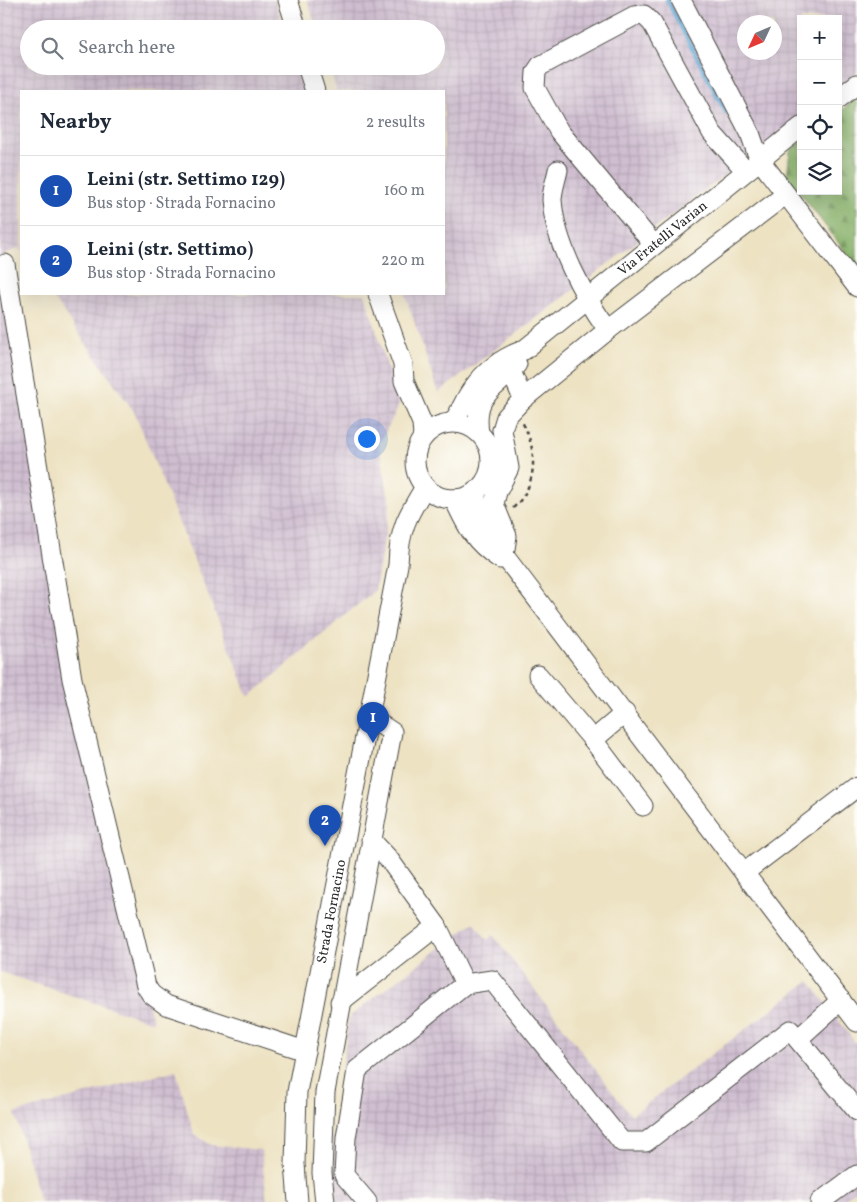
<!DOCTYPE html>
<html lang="en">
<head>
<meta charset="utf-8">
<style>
	body { margin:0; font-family:Vollkorn,serif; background:#f6f6f7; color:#1f2937 }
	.controls { position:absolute; right:15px; top:15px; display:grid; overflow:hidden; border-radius:0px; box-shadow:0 5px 20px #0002 }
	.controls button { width:45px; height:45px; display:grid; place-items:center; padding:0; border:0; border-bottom:1px solid #e0e1e3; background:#fff; color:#1f2937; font:25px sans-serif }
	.compass { position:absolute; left:737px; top:15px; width:45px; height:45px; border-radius:50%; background:#fff; box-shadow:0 5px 20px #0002; rotate:226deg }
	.you { position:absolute; left:366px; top:438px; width:18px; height:18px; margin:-12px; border:4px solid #fff; border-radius:50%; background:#1a73e8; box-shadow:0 0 0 8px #1a73e833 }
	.badge { display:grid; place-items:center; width:32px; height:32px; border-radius:50%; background:#d1495b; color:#fff; font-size:16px; font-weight:700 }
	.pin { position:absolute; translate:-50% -41px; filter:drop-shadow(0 1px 2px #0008) }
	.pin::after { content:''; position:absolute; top:26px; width:18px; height:15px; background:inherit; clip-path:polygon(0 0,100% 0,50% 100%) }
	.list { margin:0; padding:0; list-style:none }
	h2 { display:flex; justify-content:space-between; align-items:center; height:65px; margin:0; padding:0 20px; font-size:21px }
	h2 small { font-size:16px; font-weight:400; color:#747a83 }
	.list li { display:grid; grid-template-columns:32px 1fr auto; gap:15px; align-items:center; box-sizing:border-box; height:70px; padding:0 20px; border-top:1px solid #e0e1e3 }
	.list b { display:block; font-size:19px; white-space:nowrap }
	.list p { margin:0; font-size:16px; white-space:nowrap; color:#747a83 }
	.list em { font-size:16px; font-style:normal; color:#747a83 }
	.icon { flex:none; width:28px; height:28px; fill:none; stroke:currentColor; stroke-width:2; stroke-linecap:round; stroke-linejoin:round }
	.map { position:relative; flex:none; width:857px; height:1202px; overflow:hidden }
	.search { position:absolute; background:#fff; box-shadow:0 5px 20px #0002; left:20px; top:20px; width:425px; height:55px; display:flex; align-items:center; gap:12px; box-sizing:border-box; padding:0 18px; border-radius:28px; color:#747a83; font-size:19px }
	.panel { position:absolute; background:#fff; box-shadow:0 5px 20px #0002; left:20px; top:90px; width:425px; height:205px; border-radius:0px }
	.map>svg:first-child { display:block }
	.industrial { fill:url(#industrial-grid); fill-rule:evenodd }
	.forest { fill:url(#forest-firs); stroke:#576c48 }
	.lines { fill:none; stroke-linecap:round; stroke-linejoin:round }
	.stream { stroke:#5ca7d4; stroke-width:4 }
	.minor-casing { stroke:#484642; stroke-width:21 }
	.path { stroke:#484642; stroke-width:2.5; stroke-dasharray:4 4; stroke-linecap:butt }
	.minor { stroke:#fff; stroke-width:19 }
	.labels { text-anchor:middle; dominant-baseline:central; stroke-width:4.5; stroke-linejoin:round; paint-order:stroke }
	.street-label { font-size:14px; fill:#2b2b2b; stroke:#fdfcf7 }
</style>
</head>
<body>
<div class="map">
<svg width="857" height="1202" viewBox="0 0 857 1202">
	<defs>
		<pattern id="industrial-grid" width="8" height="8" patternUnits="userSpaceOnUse" patternTransform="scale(1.25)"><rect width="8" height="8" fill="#cfbed0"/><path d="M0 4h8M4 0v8" fill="none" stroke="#b2a3b3"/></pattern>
		<pattern id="forest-firs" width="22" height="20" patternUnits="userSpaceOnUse" patternTransform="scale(1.25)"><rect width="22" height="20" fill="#83ad65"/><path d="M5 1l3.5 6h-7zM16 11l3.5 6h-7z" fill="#6b8d53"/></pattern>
	</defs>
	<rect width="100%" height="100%" fill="#fdfcf7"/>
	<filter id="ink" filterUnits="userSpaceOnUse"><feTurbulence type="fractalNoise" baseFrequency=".02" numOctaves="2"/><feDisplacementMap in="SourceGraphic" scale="10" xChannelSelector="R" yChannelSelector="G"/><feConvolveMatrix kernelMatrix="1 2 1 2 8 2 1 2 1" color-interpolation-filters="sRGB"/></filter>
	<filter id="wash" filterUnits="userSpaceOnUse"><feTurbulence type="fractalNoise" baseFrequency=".0096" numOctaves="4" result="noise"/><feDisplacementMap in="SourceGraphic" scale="20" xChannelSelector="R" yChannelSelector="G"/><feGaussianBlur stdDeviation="1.12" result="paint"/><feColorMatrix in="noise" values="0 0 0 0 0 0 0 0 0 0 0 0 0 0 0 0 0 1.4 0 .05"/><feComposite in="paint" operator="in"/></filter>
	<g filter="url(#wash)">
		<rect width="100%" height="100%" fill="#ede2c2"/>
		<g class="industrial">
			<polygon points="0,0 275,0 284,29 29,29 29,66 296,66 303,91 21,91 21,252 19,248 4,254 5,264 68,650 153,1022 0,972"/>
			<path d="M307,0H857V73L838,87V19H801V117L438,393L405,294H444V91H337L329,66H436V29H317ZM744,22H774V52H744Z"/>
			<polygon points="51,294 365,294 399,405 379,445 390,504 375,590 249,697 135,413"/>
			<polygon points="474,922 487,940 493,935 624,1107 632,1115 809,981 857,1045 857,1189 840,1202 337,1202 333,1140 349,1017"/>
			<polygon points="176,1070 194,1134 211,1145 261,1150 267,1202 40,1202 15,1113"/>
		</g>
		<polygon class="forest" points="857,98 857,267 787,176 790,151 801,142 801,191 838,191 838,113"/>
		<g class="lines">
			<polyline class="stream" points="667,0 726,113"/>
		</g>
	</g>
	<g filter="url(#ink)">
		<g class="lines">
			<defs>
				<g id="minor">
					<polyline points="288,0 297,29"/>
					<polyline points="681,0 750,133 759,159 857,287"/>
					<polyline points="307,66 315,91"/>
					<polyline points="838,99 857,84"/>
					<polyline points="654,245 559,131 535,88 536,72 540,66 634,16 644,15 652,23 712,133 745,170"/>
					<polyline points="5,264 72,679 146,986 151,994 166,1005 305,1051"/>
					<polyline points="378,294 403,364 404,381 422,423 423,437"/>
					<polyline points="608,330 785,195"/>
					<polyline points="500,362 514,378 523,399 506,417 502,430 509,468 497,492 494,504 507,536 504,555"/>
					<path d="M523,399L608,330C583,295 555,244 552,200C552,191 556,180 558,170"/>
					<path id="s1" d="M453,422C461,411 465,398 473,388C486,370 504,357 524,350L801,127"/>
					<circle cx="453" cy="461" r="38"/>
					<path d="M479,433C473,390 496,392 517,364"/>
					<path d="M476,491C476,510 480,521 490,537L857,1022"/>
					<path d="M454,499C467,527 474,542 500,559"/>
					<polyline points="538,675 593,740"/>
					<polyline points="625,713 593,740 643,806"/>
					<polyline points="745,872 857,787"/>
					<polyline points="437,926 465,984"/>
					<polyline points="340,1002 437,926 388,858 371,840"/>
					<polyline points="798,1039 841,1000"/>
					<path id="s2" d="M298,1202L295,1164L297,1092L398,565C399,530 407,516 425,487"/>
					<polyline points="325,1202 322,1173 325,1092 392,732 369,717"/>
					<polyline points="367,1202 344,1175 346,1138 357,1070 465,984 492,980 622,1142 646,1142 790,1030 857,1111"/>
					<polyline points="820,1202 857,1175"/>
				</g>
			</defs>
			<use href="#minor" class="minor-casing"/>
			<path class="path" d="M513,508C538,486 538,449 522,422"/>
			<use href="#minor" class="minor"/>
		</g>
	</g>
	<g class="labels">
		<g class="street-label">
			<text stroke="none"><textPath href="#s1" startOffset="282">Via Fratelli Varian</textPath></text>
			<text stroke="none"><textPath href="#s2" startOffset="294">Strada Fornacino</textPath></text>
		</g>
	</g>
</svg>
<div class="controls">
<button>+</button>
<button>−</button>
<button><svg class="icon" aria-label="locate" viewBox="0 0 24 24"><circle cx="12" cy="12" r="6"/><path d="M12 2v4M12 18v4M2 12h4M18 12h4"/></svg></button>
<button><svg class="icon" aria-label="layers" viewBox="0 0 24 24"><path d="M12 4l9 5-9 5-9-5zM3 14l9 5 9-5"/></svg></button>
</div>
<svg class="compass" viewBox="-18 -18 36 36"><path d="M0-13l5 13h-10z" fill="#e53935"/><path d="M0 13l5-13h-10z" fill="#747a83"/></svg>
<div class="you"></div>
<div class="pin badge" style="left:373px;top:743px;background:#1a4fb4">1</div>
<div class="pin badge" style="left:325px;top:846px;background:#1a4fb4">2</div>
<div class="search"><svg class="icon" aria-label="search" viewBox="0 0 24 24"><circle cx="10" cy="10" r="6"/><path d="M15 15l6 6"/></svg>Search here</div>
<section class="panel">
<h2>Nearby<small>2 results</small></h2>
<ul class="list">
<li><span class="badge" style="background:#1a4fb4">1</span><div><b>Leini (str. Settimo 129)</b><p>Bus stop · Strada Fornacino</p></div><em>160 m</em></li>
<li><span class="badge" style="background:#1a4fb4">2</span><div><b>Leini (str. Settimo)</b><p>Bus stop · Strada Fornacino</p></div><em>220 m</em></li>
</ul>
</section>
</div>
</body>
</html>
